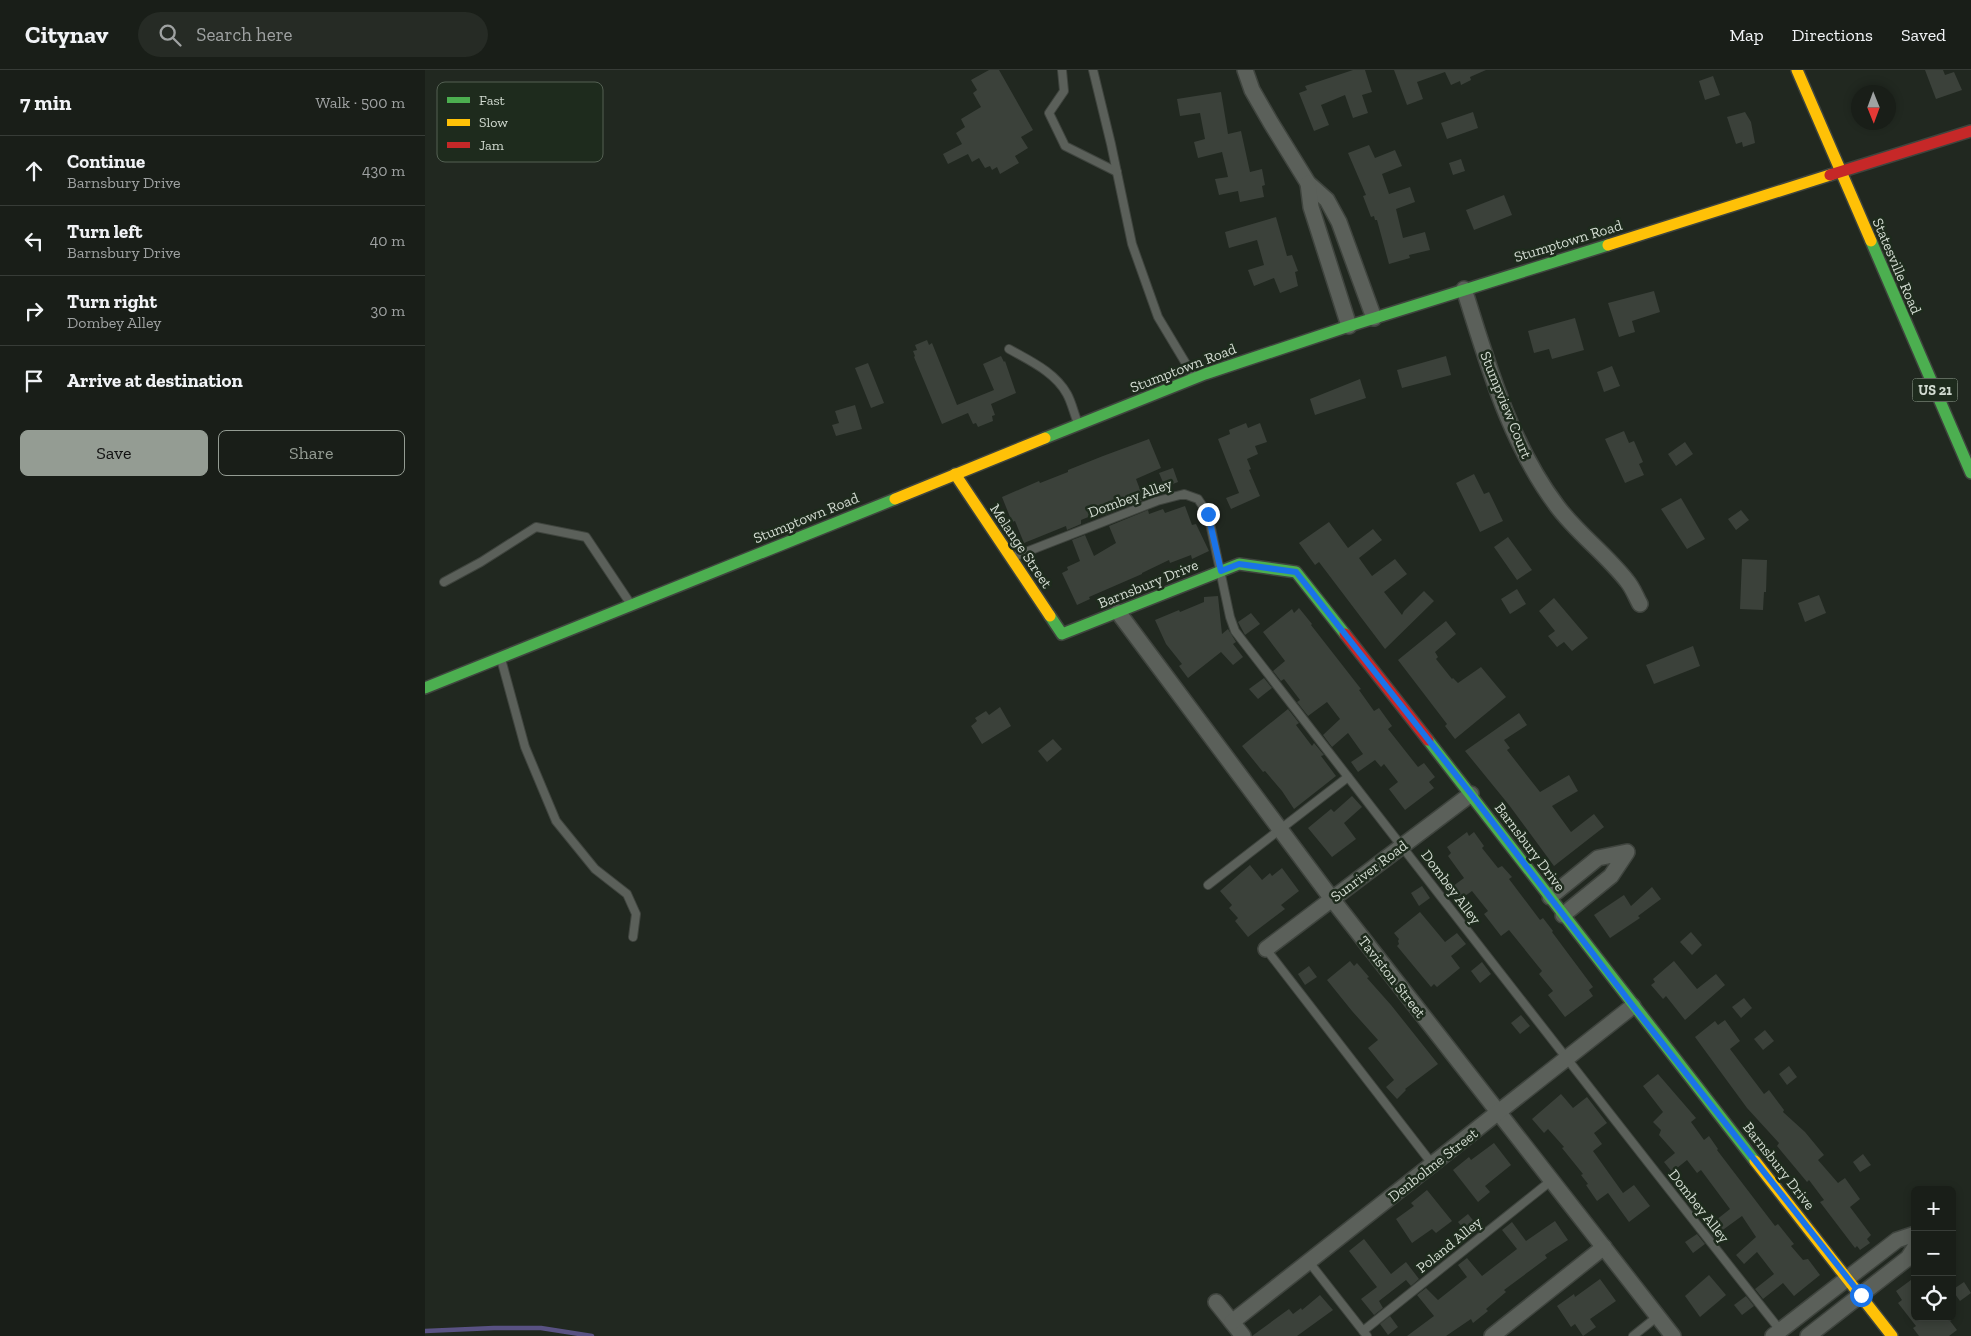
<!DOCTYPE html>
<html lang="en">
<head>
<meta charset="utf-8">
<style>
	body { margin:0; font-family:"Zilla Slab",serif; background:#262b25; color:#f1f3f6 }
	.controls { position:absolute; right:15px; bottom:15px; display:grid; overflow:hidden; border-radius:8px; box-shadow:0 2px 8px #0003 }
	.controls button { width:45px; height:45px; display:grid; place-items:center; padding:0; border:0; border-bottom:1px solid #373c37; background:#191e18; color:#f1f3f6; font:25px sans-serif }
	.compass { position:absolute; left:1426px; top:15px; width:45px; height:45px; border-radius:50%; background:#191e18; box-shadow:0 2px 8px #0003; rotate:179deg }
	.stop { position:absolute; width:15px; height:15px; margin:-11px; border:4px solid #1a73e8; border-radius:50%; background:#fff }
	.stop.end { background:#1a73e8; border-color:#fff; box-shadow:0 1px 5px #0008 }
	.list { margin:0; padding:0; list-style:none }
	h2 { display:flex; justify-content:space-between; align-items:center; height:65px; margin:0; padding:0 20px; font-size:21px }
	h2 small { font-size:16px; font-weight:400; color:#9fa2a2 }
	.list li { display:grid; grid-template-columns:32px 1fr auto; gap:15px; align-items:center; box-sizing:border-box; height:70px; padding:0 20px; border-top:1px solid #373c37 }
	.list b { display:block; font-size:19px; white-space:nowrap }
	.list p { margin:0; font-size:16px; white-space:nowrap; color:#9fa2a2 }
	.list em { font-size:16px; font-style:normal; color:#9fa2a2 }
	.actions { display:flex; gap:10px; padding:15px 20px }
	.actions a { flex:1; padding:11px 0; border:1px solid #949c93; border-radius:8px; text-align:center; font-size:18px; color:#949c93 }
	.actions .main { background:#949c93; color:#111 }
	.icon { flex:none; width:28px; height:28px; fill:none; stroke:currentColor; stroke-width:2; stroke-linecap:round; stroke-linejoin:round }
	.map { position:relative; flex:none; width:1546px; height:1266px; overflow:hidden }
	header { display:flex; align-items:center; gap:30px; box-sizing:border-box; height:70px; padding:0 25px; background:#191e18; border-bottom:1px solid #373c37 }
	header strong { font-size:24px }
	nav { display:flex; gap:28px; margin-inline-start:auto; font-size:18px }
	.search { width:350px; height:45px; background:#262b25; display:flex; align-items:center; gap:12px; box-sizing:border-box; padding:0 18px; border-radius:28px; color:#9fa2a2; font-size:19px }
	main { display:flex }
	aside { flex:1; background:#191e18 }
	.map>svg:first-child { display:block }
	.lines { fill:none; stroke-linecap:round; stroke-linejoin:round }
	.stream { stroke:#595283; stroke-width:4.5 }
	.building { fill:#3b413a }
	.lane-casing { stroke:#3f443e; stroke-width:10 }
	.street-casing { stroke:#3f443e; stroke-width:18 }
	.fast-casing { stroke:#3f443e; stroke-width:14 }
	.slow-casing { stroke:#3f443e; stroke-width:14 }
	.jam-casing { stroke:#3f443e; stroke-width:14 }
	.lane { stroke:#5b605a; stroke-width:8 }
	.street { stroke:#5b605a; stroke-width:15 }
	.fast { stroke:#4caf50; stroke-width:11 }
	.slow { stroke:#ffc107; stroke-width:11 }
	.jam { stroke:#c62828; stroke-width:11 }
	.route { stroke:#1a73e8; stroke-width:6 }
	.labels { text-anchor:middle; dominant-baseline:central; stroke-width:5; stroke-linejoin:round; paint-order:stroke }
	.shield { fill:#1e2b1d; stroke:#9ca69b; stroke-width:1 }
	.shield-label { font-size:14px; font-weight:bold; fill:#d2dbd1 }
	.street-label { font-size:15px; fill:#d2dbd1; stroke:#1e2b1d }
	.key { fill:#1e2b1d; stroke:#546053; stroke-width:1 }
	.key-label { font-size:14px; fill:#d2dbd1 }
</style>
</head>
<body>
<header>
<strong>Citynav</strong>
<div class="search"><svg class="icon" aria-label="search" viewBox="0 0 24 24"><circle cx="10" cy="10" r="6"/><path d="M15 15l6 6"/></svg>Search here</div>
<nav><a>Map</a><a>Directions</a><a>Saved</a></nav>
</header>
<main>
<aside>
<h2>7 min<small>Walk · 500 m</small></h2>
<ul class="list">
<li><svg class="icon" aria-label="ahead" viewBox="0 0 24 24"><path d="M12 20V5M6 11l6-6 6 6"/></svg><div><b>Continue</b><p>Barnsbury Drive</p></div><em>430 m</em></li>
<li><svg class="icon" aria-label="left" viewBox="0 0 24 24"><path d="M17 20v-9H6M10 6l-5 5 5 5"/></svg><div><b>Turn left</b><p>Barnsbury Drive</p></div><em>40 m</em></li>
<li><svg class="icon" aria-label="right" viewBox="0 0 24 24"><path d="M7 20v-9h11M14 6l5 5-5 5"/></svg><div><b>Turn right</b><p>Dombey Alley</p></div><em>30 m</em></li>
<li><svg class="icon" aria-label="arrive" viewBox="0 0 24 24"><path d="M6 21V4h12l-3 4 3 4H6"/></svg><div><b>Arrive at destination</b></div></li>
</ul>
<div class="actions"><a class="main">Save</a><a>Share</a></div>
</aside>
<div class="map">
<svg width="1546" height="1266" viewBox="0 0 1546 1266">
	<rect width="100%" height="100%" fill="#212820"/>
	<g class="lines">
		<polyline class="stream" points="0,1261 69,1258 116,1258 167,1266"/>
	</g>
	<g class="building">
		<polygon points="564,0 574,0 608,60 596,67 603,78 590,86 594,93 575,104 572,97 567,100 565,96 560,98 554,88 547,92 543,84 523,94 518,84 537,74 531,63 540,57 536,49 556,37 548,23 552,20 546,10"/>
		<polygon points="928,0 940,0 947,22 937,25 943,43 928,48 920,25 896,35 904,55 889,61 874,23 882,20 880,16"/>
		<polygon points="969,0 1061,0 1045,7 1046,10 1036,15 1035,11 1026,15 1020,2 992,12 998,29 982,35"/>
		<polygon points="1500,0 1518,0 1520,5 1529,2 1537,20 1511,29"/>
		<polygon points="1288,6 1295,25 1280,30 1274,11"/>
		<polygon points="796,22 803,64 816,61 825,102 837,99 840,115 837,116 839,127 815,132 813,121 794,125 790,109 803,107 797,82 773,88 769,72 780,69 775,43 755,46 752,29"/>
		<polygon points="1048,42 1053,58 1022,69 1016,53"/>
		<polygon points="1320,42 1326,52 1330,73 1318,77 1317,72 1311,74 1302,47"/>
		<polygon points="944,75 950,88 970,80 977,96 957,104 964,124 985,117 990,132 971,139 978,168 1000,162 1005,180 984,185 985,188 964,194 952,150 950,150 949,146 946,147 938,126 941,125 923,83"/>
		<polygon points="1036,89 1040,101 1028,105 1024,93"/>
		<polygon points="1079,125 1087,145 1049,160 1041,140"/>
		<polygon points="851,147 862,186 867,185 873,201 870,202 873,216 855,223 849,208 829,216 823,200 839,195 832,170 804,178 800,162"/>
		<polygon points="1229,221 1235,242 1207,251 1210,262 1194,267 1183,233"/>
		<polygon points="1150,248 1159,280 1127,289 1124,279 1109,283 1103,261"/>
		<polygon points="502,270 504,275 507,273 532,335 569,320 558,294 576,286 579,292 580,291 591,323 566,334 570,345 567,346 568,351 553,357 551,353 548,354 543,343 517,354 489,287 490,286 488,281 492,280 490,275"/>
		<polygon points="1021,286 1026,305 977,318 972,300"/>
		<polygon points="443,293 459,333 446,338 430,298"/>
		<polygon points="1187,296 1195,316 1179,322 1172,302"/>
		<polygon points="935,309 941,328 890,345 885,329"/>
		<polygon points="430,335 437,359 411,366 407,355 414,353 410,341"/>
		<polygon points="821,353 823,358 835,353 842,372 830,376 833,384 822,389 826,399 824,400 835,426 806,439 801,428 814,423 793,369 805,364 804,360"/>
		<polygon points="1199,361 1204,373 1209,371 1218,392 1214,394 1219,405 1200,413 1180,369"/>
		<polygon points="724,369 736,398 711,409 719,430 680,445 678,441 656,450 656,454 642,460 641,456 599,473 590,451 587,452 577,427 614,411 615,413 643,402 643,400 678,386"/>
		<polygon points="1260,372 1268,384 1251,396 1243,384"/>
		<polygon points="748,398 753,412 740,417 734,403"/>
		<polygon points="1049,404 1059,424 1064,422 1078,451 1055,462 1031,413"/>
		<polygon points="1256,428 1280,469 1262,479 1236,439"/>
		<polygon points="760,436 767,455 771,454 784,481 767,489 766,485 745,493 744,490 717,503 717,504 664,527 665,529 652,535 637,503 643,500 642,497 655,491 647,470 660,465 669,486 691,473 684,456 723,440 724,444 738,439 740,443"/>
		<polygon points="1316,440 1324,450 1311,460 1303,449"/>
		<polygon points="904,452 923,478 948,459 957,470 934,488 947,506 970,489 982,504 959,522 977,545 979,541 999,521 1009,531 960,579 894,492 890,495 874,473"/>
		<polygon points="1083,467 1107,500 1092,510 1069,477"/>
		<polygon points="1317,489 1342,490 1341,522 1339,522 1338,540 1315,539"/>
		<polygon points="1092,519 1101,534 1085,544 1076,529"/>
		<polygon points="1394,525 1401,543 1380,552 1373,533"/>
		<polygon points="793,526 797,564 803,559 811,572 808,574 818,587 808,595 796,582 763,608 754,596 757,594 741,574 730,550 754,540 755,542 779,532 779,527"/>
		<polygon points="1129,528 1163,568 1147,581 1139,572 1132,577 1123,566 1130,561 1114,541"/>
		<polygon points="874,538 887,554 886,555 936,619 934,620 949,641 954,638 967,656 963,659 993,697 999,693 1010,707 1004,712 1009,718 980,740 964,719 973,712 959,694 956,697 950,690 933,702 926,692 938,684 923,663 907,677 898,665 915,649 902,632 883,646 872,632 875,630 859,609 856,611 848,601 860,591 838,562 867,539 869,543"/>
		<polygon points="826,543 835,554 820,565 813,552"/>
		<polygon points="1021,551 1031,564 1010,582 1013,587 1011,589 1027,609 1028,608 1033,613 1056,597 1081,627 1030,669 1020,656 1022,654 973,590"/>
		<polygon points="1268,576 1275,596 1229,614 1221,595"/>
		<polygon points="839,608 847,618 833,629 824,619"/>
		<polygon points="575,637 586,656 557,674 546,656 552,651 550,648 561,641 564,645"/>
		<polygon points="863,639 874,653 871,655 887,676 889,673 899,685 896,686 911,706 869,739 857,721 840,701 838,702 817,676"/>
		<polygon points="1094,643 1102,655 1079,670 1085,678 1082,680 1115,722 1144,705 1153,721 1127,736 1146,762 1169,744 1179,757 1129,796 1084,735 1040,681"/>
		<polygon points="628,669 637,679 622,692 613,681"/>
		<polygon points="927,726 937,737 919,753 931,769 907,787 883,758 906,739 909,742"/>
		<polygon points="1042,762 1044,766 1049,762 1059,776 1057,778 1073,798 1077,796 1087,807 1084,809 1115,850 1118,848 1128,861 1127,862 1168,917 1164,920 1168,926 1140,947 1123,925 1128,921 1114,904 1117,901 1084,860 1076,866 1059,844 1063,841 1047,821 1033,831 1024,819 1039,808 1023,786 1026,783 1022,777"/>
		<polygon points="825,795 837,810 845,803 847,806 857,798 874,821 856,835 860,839 823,867 810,851 813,848 804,838 807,835 795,821"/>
		<polygon points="997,816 1005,828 994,836 986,823"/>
		<polygon points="1227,817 1236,829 1213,846 1215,848 1185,868 1169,845 1199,825 1206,836"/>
		<polygon points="995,842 1020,872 1032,863 1041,874 1026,886 1035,898 1012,917 1009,914 1006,917 972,876 974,874 973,871 974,869 969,863"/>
		<polygon points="1266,862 1277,875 1267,885 1255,872"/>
		<polygon points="925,891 929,896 932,893 944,907 942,908 966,935 1013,994 980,1019 981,1020 972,1029 961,1017 969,1010 943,978 953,970 927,941 902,910"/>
		<polygon points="1249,891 1272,919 1291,904 1300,915 1260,950 1241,926 1238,929 1226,915 1230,912 1228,909"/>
		<polygon points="1057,892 1066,904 1055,913 1046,901"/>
		<polygon points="884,896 892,907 880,915 873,904"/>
		<polygon points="1319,928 1327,938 1316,948 1307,937"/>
		<polygon points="1096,945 1105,956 1095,964 1086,953"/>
		<polygon points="1300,950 1315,971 1305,979 1339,1024 1344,1020 1359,1040 1358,1042 1380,1062 1399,1085 1393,1090 1413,1113 1420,1108 1435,1129 1425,1137 1446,1165 1442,1169 1445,1173 1435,1180 1432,1176 1430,1178 1395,1132 1399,1130 1384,1110 1382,1112 1352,1076 1354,1073 1322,1038 1270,967 1290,951 1293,955"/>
		<polygon points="1340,960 1349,971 1338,980 1329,969"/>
		<polygon points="1364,996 1372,1007 1362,1015 1354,1004"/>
		<polygon points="1233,1004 1271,1048 1266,1052 1279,1070 1284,1066 1293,1079 1292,1080 1350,1156 1353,1154 1369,1174 1366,1176 1378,1190 1383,1189 1395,1205 1369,1226 1358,1213 1338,1229 1330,1219 1349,1204 1332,1182 1319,1194 1311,1185 1331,1167 1317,1146 1288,1167 1281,1158 1305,1139 1276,1100 1272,1103 1262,1090 1247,1102 1239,1092 1250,1083 1234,1065 1236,1060 1228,1052 1238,1042 1218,1016"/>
		<polygon points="1136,1024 1148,1038 1162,1027 1182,1053 1169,1063 1177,1074 1168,1081 1198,1123 1209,1115 1225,1136 1204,1152 1183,1123 1172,1131 1161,1115 1163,1114 1156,1105 1158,1104 1137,1078 1139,1077 1123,1059 1119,1063 1107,1049"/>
		<polygon points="1069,1073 1086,1095 1060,1116 1065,1122 1053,1132 1028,1100 1044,1087 1046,1090"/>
		<polygon points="1438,1084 1446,1095 1435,1102 1428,1092"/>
		<polygon points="1002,1120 1027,1151 1011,1163 1007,1159 987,1173 971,1149 989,1136 986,1133"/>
		<polygon points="1043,1144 1051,1154 1041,1162 1033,1152"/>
		<polygon points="1130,1151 1143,1170 1120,1185 1122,1188 1079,1220 1081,1222 1061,1239 1063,1241 1048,1253 1046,1249 1021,1266 982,1266 1009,1246 992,1225 1001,1218 1013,1230 1042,1207 1033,1195 1042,1188 1057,1206 1092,1179 1077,1160 1087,1152 1101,1171"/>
		<polygon points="1272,1164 1280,1174 1268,1183 1260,1172"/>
		<polygon points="939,1169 966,1204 981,1192 994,1209 986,1216 981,1210 954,1231 958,1238 949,1245 936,1229 952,1217 924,1181"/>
		<polygon points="1284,1205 1301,1225 1275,1247 1260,1226"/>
		<polygon points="1490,1207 1490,1247 1522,1247 1532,1260 1524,1266 1494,1266 1488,1258 1491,1256 1473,1233 1477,1230 1471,1221"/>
		<polygon points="1175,1209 1191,1231 1165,1249 1171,1257 1158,1266 1150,1254 1146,1257 1132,1236 1149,1224 1150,1227"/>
		<polygon points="1539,1212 1546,1223 1535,1231 1527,1220"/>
		<polygon points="895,1225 908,1240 872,1266 827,1266 864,1239 868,1244 876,1238 877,1240"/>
		<polygon points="1321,1226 1329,1236 1317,1245 1309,1235"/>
		<polygon points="965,1246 973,1257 963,1265 955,1254"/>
	</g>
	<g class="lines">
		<defs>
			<g id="lane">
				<polyline points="637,0 639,21 624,43 640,76 692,102"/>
				<polyline points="668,0 686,74 707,174 733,247 769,307"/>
				<path d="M584,279C605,291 630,302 642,324C647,333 649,344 653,353"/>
				<path d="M588,487L732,431L759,424L773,429L783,444L805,547L810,561C991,795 1172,1029 1355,1260"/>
				<polyline points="19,512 56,492 111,457 161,467 205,533"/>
				<polyline points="76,589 100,677 131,751 170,799 202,824 211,844 208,867"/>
				<polyline points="783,815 923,707"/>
				<polyline points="841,879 1008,1095"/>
				<polyline points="884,1192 942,1266"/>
				<polyline points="938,1261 1127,1110"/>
				<polyline points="1208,1266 1233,1246"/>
			</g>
			<g id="street">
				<polyline points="820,0 827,20 846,53 883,113 902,130 914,152 949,248"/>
				<polyline points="883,113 886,137 924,256"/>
				<path d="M1039,219C1063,294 1084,372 1132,436C1152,463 1181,484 1202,511C1208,518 1211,527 1215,534"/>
				<polyline points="693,542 907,829 1248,1266"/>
				<polyline points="1125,827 1173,788 1202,782 1186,806 1138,845"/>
				<polyline points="841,879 1046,724"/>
				<polyline points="791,1232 818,1266"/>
				<polyline points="807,1252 1208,936"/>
				<polyline points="1067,1266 1179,1177"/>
				<polyline points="1348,1266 1472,1170 1490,1164"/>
				<polyline points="1383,1266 1483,1188 1490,1177"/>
			</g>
			<g id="fast">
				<polyline points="1446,171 1546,403"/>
				<polyline points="620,368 780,304 924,256 1183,175"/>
				<polyline points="625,546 637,564 814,494 871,502 920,564"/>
				<polyline points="0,618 470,429"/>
				<polyline points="1003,670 1330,1091"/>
			</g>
			<g id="slow">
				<polyline points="1372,0 1446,171"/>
				<polyline points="1183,175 1405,105"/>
				<polyline points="530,404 625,546"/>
				<polyline points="470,429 620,368"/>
				<polyline points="1330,1091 1467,1266"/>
			</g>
			<g id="jam">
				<polyline points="1405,105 1546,61"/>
				<polyline points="920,564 1003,670"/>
			</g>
		</defs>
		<use href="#lane" class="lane-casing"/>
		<use href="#street" class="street-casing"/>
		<use href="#fast" class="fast-casing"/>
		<use href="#slow" class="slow-casing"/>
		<use href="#jam" class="jam-casing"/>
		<use href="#lane" class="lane"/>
		<use href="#street" class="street"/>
		<use href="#fast" class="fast"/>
		<use href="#slow" class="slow"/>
		<use href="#jam" class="jam"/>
	</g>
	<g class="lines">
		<polyline class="route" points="783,444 796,501 814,494 871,502 1046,724 1208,936 1436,1225"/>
	</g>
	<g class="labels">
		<rect class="shield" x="1487.5" y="308.5" width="45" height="23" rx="4"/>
		<g class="shield-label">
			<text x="1510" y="320">US 21</text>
		</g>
		<g class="street-label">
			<text transform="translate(1143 171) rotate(-17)">Stumptown Road</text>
			<text transform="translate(1472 196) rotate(67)">Statesville Road</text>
			<text transform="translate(758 298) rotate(-21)">Stumptown Road</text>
			<text transform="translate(1081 335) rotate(68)">Stumpview Court</text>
			<text transform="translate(705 428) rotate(-20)">Dombey Alley</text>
			<text transform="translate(381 448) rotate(-22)">Stumptown Road</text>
			<text transform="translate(596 476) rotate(56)">Melange Street</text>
			<text transform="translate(723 514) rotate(-22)">Barnsbury Drive</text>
			<text transform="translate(1105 777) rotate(53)">Barnsbury Drive</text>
			<text transform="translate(944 801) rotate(-37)">Sunriver Road</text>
			<text transform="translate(1026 817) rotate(53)">Dombey Alley</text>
			<text transform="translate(967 907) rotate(52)">Taviston Street</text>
			<text transform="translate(1008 1095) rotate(-38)">Denbolme Street</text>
			<text transform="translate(1354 1096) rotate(52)">Barnsbury Drive</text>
			<text transform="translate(1274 1136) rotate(52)">Dombey Alley</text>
			<text transform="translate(1024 1175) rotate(-39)">Poland Alley</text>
		</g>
	</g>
	<rect x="12" y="12" width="166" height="80" rx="8" class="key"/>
	<rect x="22" y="27" width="23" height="6" fill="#4caf50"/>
	<rect x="22" y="49" width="23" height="7" fill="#ffc107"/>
	<rect x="22" y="72" width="23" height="6" fill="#c62828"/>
	<g class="key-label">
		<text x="54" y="35">Fast</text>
		<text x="54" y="57">Slow</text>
		<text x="54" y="80">Jam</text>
	</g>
</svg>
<div class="controls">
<button>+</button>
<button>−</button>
<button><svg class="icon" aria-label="locate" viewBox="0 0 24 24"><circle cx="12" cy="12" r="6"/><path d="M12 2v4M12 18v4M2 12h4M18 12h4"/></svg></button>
</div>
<svg class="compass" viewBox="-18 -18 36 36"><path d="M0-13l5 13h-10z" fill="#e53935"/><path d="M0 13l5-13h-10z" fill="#9fa2a2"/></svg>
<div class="stop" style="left:1436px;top:1225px"></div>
<div class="stop end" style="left:783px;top:444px"></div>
</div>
</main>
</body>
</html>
